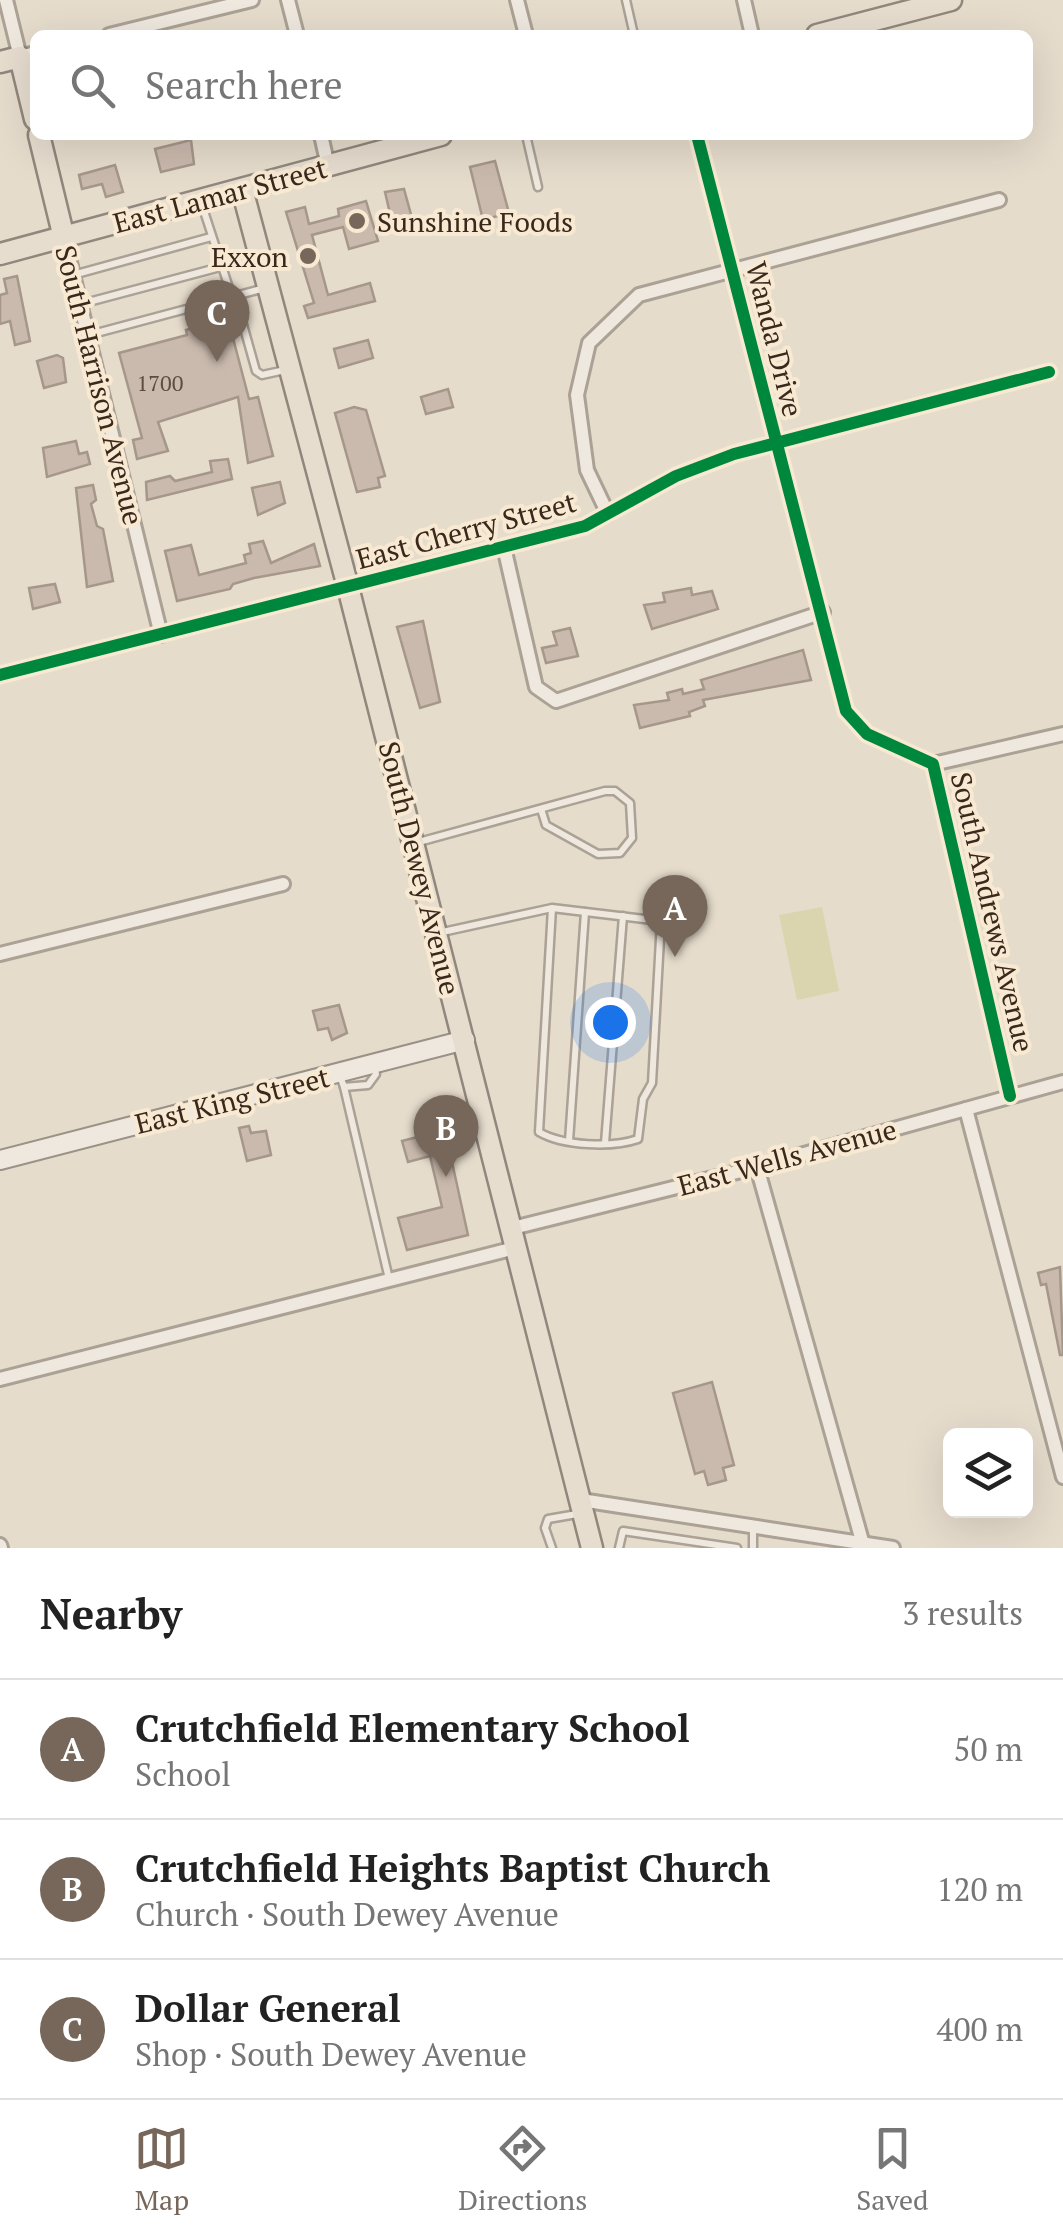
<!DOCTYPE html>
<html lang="en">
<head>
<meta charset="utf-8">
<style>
	body { margin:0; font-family:"PT Serif",serif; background:#f2f2f2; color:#222 }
	.controls { position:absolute; right:30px; bottom:30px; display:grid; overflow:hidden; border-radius:15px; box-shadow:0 10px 40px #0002 }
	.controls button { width:90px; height:90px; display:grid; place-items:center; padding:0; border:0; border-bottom:2px solid #e0e0e0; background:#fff; color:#222; font:50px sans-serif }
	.you { position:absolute; left:610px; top:1022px; width:35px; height:35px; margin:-25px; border:8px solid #fff; border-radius:50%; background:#1a73e8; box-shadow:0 0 0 15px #1a73e833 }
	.badge { display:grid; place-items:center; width:65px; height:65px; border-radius:50%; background:#77675a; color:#fff; font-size:32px; font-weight:700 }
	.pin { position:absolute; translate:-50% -82px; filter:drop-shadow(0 2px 5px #0008) }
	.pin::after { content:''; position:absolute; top:52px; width:35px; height:30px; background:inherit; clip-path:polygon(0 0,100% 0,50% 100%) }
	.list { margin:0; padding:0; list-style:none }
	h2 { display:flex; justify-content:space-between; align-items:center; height:130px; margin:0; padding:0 40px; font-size:42px }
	h2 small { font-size:32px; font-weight:400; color:#767676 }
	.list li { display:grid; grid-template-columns:65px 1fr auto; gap:30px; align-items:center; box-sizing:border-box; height:140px; padding:0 40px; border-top:2px solid #e0e0e0 }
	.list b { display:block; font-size:38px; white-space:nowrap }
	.list p { margin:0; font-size:32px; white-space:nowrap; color:#767676 }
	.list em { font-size:32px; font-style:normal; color:#767676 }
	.icon { flex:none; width:55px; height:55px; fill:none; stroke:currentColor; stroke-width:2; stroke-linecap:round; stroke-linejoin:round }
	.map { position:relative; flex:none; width:1063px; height:1548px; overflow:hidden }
	.search { position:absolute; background:#fff; box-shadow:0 10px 40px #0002; left:30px; right:30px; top:30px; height:110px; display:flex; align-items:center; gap:25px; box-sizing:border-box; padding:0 35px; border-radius:15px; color:#767676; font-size:38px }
	.sheet { height:550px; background:#fff }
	nav { display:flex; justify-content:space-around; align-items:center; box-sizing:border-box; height:140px; border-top:2px solid #e0e0e0; background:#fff; font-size:28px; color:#767676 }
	nav a { display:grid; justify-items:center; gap:5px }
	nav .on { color:#77675a }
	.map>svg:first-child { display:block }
	.green { fill:#dad5ae }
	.building { fill:#cab9ad; stroke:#a6978b; stroke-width:2.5 }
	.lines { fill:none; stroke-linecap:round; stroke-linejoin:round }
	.lane-casing { stroke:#aba195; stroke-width:11 }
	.street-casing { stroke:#aba195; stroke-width:18 }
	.secondary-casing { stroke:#9b9186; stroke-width:22 }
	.primary-casing { stroke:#91877c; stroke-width:25 }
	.lane { stroke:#eee8df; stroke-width:6 }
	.street { stroke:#eee8df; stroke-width:12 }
	.secondary { stroke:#eee8df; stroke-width:18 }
	.primary { stroke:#e6ddcf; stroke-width:20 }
	.cycleway-casing { stroke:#f8e9d2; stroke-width:19 }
	.cycleway { stroke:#00873e; stroke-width:12 }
	.poi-dot { fill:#77675a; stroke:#f8e9d2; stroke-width:4 }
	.labels { text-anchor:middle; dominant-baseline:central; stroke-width:8; stroke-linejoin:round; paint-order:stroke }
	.number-label { font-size:22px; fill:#5f4c41 }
	.street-label { font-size:28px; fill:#3b281d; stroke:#f8e9d2 }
	.poi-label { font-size:28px; fill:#3b281d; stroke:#f8e9d2; text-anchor:start }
</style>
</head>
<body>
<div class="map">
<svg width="1063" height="1548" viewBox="0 0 1063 1548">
	<rect width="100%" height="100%" fill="#e6dccc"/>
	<polygon class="green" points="822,907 839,991 797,1000 779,915"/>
	<g class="building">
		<polygon points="191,140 194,164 161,172 155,149"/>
		<polygon points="495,161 509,213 483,220 470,167"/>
		<polygon points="115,165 123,192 106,197 102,184 82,189 79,175"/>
		<polygon points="404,189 412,218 392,222 385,192"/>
		<polygon points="366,201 378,241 349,249 343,227 312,235 328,295 370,283 375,301 308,318 304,306 314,303 286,212 305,207 309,224 339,216 338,209"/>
		<polygon points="17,276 30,341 15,345 10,321 0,324 0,295 7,293 4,279"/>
		<polygon points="228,319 249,399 258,397 273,456 248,463 238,397 158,422 168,451 137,459 133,440 142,438 119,353 187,335 186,330"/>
		<polygon points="368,340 373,358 339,368 334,349"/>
		<polygon points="57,355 63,358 66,382 44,388 37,361"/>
		<polygon points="448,389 453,407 426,414 421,397"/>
		<polygon points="354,407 366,410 385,476 378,478 380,487 357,492 335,413"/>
		<polygon points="76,441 79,454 87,452 90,464 47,477 43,448"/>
		<polygon points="228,459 232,479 147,500 146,482 170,476 175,481 212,472 210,461"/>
		<polygon points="280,482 285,503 258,515 252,488"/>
		<polygon points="93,485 96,500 91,504 97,526 103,529 113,581 87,587 76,488"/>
		<polygon points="263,541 271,563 314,544 320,566 254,578 233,584 230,589 177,601 165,551 191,545 199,575 246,563 244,555 251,553 249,544"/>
		<polygon points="55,584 60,602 33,609 29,588"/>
		<polygon points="691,588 692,595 712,591 718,609 652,629 644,605 665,602 663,593"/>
		<polygon points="423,621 440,702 420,708 397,627"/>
		<polygon points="570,628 578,656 546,663 542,648 557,645 553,632"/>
		<polygon points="803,650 811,680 703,700 705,706 689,712 690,716 640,728 634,705 669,700 667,693 682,689 683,694 704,689 701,680"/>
		<polygon points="339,1005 347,1033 332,1040 328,1028 318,1030 313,1011"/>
		<polygon points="249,1126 251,1133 266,1131 271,1155 247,1161 239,1128"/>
		<polygon points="445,1130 468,1235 407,1250 398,1218 442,1207 430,1156 408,1162 402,1141"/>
		<polygon points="1060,1267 1063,1355 1060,1355 1046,1284 1041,1285 1038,1273"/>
		<polygon points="712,1382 734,1465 723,1468 726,1480 708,1485 704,1471 695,1474 673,1393"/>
	</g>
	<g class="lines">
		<defs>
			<g id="lane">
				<polyline points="626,0 634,35"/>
				<polyline points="526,135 538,187"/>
				<polyline points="201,202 232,297"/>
				<polyline points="73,275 211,237"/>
				<polyline points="235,296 256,371 262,375 285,370"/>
				<polyline points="81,304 224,266"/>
				<polyline points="89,335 265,288"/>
				<polyline points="415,843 605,791 615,791 630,803 632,838 620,853 598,854 546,825 541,809"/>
				<path d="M438,933L552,908L661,921L652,1083L643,1099L638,1139C612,1148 563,1146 539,1132L552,908"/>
				<polyline points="339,1073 344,1087 368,1085 376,1074 374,1065"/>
				<polyline points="344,1087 389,1279"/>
				<polyline points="569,1141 585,912"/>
				<polyline points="605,1143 623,916"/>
				<polyline points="552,1548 545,1528 548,1519 577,1514"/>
				<polyline points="619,1548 623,1531 737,1548"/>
				<polyline points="753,1548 753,1527"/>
			</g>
			<g id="street">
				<polyline points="6,0 20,57 35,53"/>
				<polyline points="288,0 297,35"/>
				<polyline points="517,0 526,35"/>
				<polyline points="744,0 752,35"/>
				<polyline points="109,35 252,0"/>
				<polyline points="321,135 328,166"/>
				<polyline points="697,135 846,711 867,734 933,764 1010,1096"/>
				<polyline points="64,238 161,635"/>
				<polyline points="608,514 587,470 577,395 589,343 639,295 999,200"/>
				<polyline points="504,547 536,687 556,701 823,612"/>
				<polyline points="0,675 585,526 676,476 734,454 1049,372"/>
				<polyline points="933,764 1063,734"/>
				<polyline points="0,954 283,884"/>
				<polyline points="966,1109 1063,1477"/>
				<polyline points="757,1167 864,1548"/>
				<polyline points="509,1229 757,1167 1063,1082"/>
				<polyline points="0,1379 515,1248"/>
				<polyline points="581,1500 893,1548"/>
				<polyline points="0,1545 1,1548"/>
			</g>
			<polyline id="secondary" points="0,1160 465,1040"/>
			<g id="primary">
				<polyline points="817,35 951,0"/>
				<polyline points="0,62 20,57 35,119"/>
				<polyline points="39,135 64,238"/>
				<polyline points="242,189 348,587 592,1548"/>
				<polyline points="0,254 441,135"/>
			</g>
		</defs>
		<use href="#lane" class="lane-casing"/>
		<use href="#street" class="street-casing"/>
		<use href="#secondary" class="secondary-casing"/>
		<use href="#primary" class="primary-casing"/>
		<use href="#lane" class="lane"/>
		<use href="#street" class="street"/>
		<use href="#secondary" class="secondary"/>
		<use href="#primary" class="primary"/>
		<defs>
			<g id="cycleway">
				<polyline points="697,135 846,711 867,734 933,764 1010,1096"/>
				<polyline points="0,675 585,526 676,476 734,454 1049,372"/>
			</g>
		</defs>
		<use href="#cycleway" class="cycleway-casing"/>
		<use href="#cycleway" class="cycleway"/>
	</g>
	<g class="poi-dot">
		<circle cx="357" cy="221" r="10"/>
		<circle cx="308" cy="256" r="10"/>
	</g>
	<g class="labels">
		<g class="number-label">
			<text x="160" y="382">1700</text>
		</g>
		<g class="street-label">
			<text transform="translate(220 195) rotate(-15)">East Lamar Street</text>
			<text transform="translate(775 339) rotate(76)">Wanda Drive</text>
			<text transform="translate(100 385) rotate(76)">South Harrison Avenue</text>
			<text transform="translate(466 530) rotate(-15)">East Cherry Street</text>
			<text transform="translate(420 868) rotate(76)">South Dewey Avenue</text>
			<text transform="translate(993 912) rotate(77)">South Andrews Avenue</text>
			<text transform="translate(232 1100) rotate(-14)">East King Street</text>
			<text transform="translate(787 1157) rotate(-15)">East Wells Avenue</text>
		</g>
		<g class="poi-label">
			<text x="377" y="221">Sunshine Foods</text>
			<text x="288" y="256" text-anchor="end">Exxon</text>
		</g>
	</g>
</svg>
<div class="controls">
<button><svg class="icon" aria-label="layers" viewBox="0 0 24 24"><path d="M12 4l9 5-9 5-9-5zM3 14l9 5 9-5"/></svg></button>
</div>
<div class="you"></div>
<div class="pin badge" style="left:675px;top:957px">A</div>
<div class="pin badge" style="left:446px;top:1177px">B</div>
<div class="pin badge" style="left:217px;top:362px">C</div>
<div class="search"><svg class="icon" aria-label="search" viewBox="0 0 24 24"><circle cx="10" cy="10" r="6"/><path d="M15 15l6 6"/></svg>Search here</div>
</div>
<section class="sheet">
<h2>Nearby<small>3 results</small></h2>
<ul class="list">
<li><span class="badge">A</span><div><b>Crutchfield Elementary School</b><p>School</p></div><em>50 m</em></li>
<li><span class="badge">B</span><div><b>Crutchfield Heights Baptist Church</b><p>Church · South Dewey Avenue</p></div><em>120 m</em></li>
<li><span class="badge">C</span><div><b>Dollar General</b><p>Shop · South Dewey Avenue</p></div><em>400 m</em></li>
</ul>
</section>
<nav>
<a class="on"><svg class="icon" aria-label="map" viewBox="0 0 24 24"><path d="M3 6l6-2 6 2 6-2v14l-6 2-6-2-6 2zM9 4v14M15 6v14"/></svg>Map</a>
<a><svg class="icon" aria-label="directions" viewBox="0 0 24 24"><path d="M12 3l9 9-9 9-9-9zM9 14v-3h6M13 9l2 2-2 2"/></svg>Directions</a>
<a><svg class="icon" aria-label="saved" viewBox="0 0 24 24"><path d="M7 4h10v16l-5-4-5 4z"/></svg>Saved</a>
</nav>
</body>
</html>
